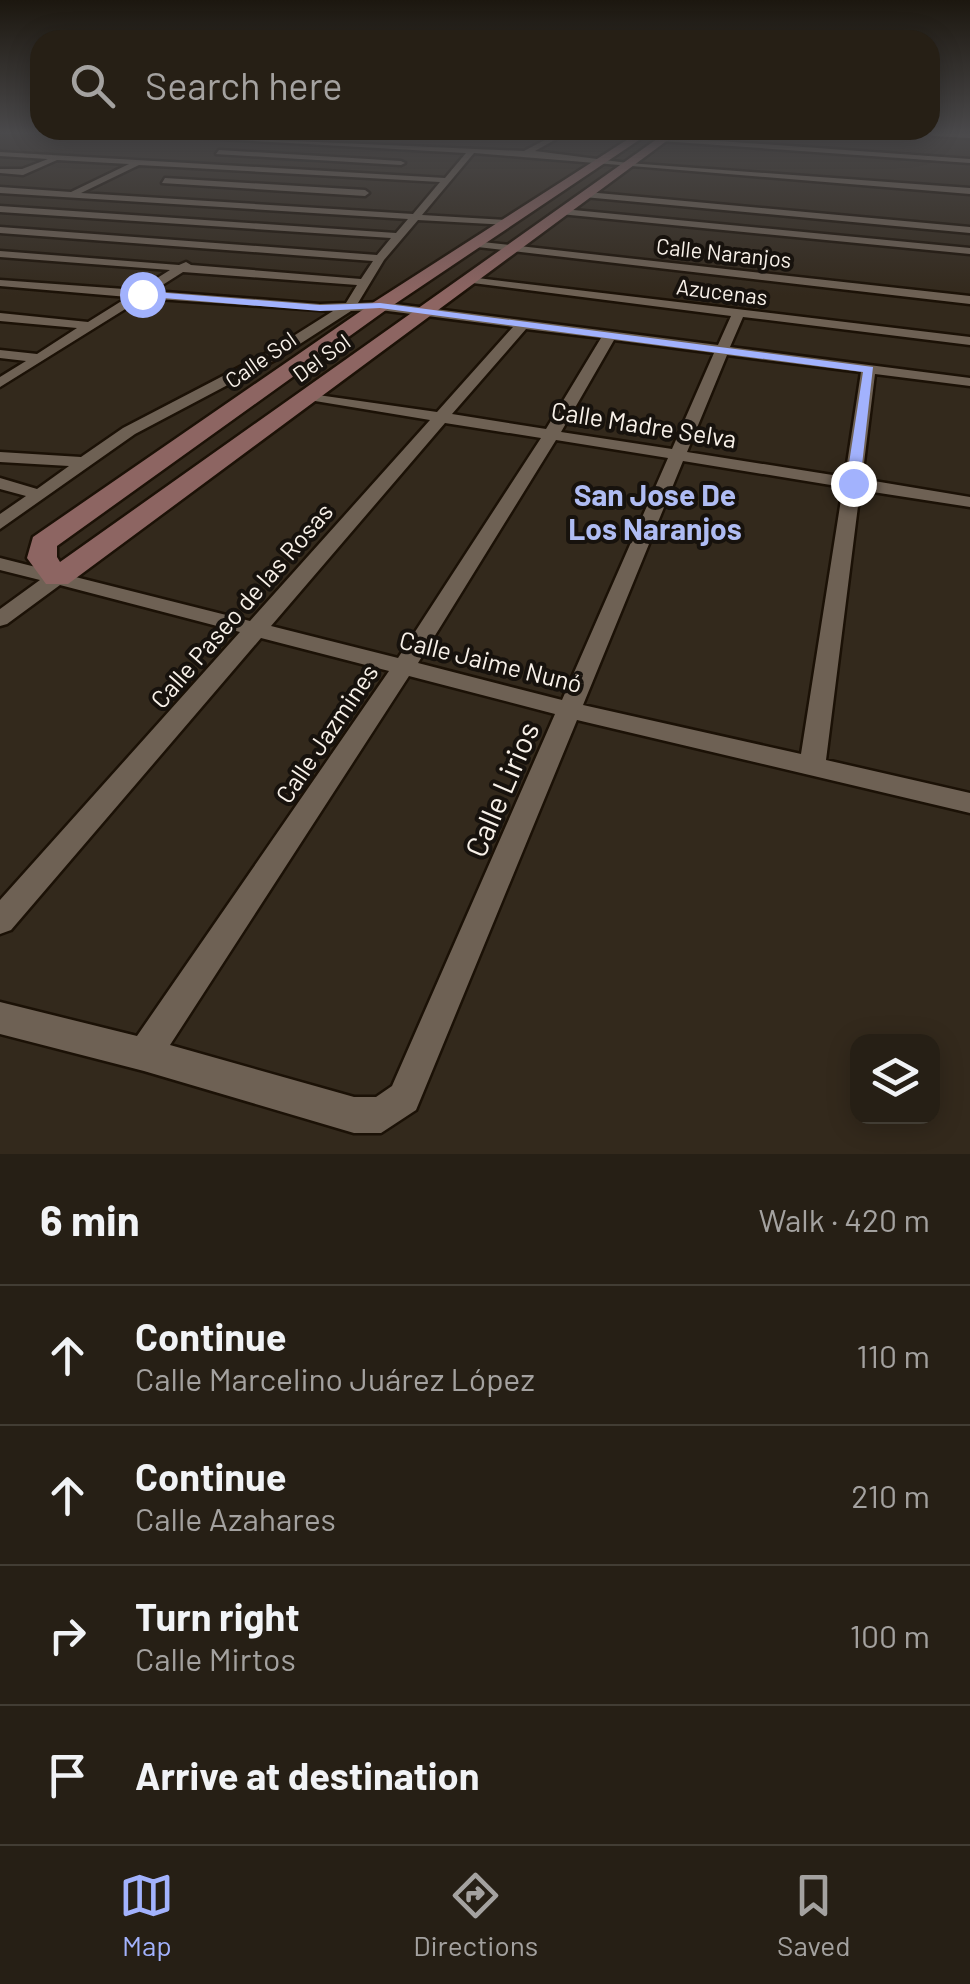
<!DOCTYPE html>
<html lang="en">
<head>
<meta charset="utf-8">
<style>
	body { margin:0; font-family:Barlow,sans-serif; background:#2e271e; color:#f1f3f6 }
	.controls { position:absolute; right:30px; bottom:30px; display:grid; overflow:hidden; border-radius:20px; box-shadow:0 5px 25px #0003 }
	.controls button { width:90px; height:90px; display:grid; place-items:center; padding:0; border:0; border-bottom:2px solid #423d34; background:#261f15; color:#f1f3f6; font:50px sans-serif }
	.stop { position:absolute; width:30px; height:30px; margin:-22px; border:8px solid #a2b2fd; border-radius:50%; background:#fff }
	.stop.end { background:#a2b2fd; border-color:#fff; box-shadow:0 2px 10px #0008 }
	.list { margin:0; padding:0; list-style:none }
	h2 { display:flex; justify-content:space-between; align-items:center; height:130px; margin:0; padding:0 40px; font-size:42px }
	h2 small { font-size:32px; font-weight:400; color:#a4a2a0 }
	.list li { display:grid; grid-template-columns:65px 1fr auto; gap:30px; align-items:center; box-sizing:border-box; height:140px; padding:0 40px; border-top:2px solid #423d34 }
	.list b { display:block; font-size:38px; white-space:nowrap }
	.list p { margin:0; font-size:32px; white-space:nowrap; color:#a4a2a0 }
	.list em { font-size:32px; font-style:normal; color:#a4a2a0 }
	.icon { flex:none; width:55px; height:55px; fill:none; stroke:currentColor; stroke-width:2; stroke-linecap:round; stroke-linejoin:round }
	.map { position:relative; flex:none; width:970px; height:1154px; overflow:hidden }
	.search { position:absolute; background:#261f15; box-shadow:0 5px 25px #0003; left:30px; right:30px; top:30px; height:110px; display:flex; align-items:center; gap:25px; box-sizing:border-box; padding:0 35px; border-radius:30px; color:#a4a2a0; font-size:38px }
	.sheet { height:690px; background:#261f15 }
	nav { display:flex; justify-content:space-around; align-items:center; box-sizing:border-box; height:140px; border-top:2px solid #423d34; background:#261f15; font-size:28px; color:#a4a2a0 }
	nav a { display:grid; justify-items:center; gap:5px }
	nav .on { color:#a2b2fd }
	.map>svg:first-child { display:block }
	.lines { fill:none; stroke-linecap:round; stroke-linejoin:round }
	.street-casing { stroke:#1b1106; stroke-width:5 }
	.secondary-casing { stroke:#1b1106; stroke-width:5 }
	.street { fill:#6e6154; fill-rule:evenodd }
	.secondary { fill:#8d6562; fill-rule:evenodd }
	.route { fill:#a2b2fd }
	.labels { text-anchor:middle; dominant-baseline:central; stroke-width:8; stroke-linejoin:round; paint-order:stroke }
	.far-street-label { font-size:22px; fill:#f8f1e9; stroke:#17120d }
	.street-label { font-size:25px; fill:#f8f1e9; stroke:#17120d }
	.quarter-label { font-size:30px; font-weight:bold; fill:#afbcf3; stroke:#17120d }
	.near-street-label { font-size:30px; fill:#f8f1e9; stroke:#17120d }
</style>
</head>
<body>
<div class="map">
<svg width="970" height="1154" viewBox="0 0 970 1154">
	<rect width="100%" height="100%" fill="#33291c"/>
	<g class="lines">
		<defs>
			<g id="street">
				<path d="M133,134L524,151L556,134H565L535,151L628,163L970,188V194L474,153L422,215L506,220L509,225L418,220L384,260L358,303L380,302L718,345L731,316L465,282L463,280L469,277L970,337V345L743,317L730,347L970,378V386L875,374L862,479L970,497V507L860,490L826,760L970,793V813L577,720L416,1110L381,1133H354L144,1071L0,1034V1002L137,1036L389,671L261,638L11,930L0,934V900L240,632L60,585L7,624L0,626V609L40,580L0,570V558L250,621L430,420L309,400L302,396L304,393L437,412L513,327L380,310L351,311L275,360L135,434L0,529V514L26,496L0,489V478L37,489L69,466L0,462V452L81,457L123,428L265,354L333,311L143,298L0,387V377L26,361L0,358V350L37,354L77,328L0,321V313L88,322L128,297L0,286V280L138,290L170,270L0,257V251L179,265L186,262L191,265L361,279L373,261L0,233V227L377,255L391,238L0,212V206L396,233L408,219L0,193V187L71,192L129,164L57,160L23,175L0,173V169H22L48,159L0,156V152L445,178L466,153ZM139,165L440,182L413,214L81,193ZM183,272L357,285L346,303L320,304L153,291ZM526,329L601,338L546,429L452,414ZM614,340L714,353L672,449L561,432ZM727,355L861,372L845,477L687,452ZM445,423L541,438L398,658L271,626ZM556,440L668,458L562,700L418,663ZM683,461L843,487L801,754L583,705ZM409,676L555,714L392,1086L376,1097H354L170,1045Z"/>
				<polygon points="930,134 970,134 970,138 934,136"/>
				<polygon points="664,137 970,159 970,163 661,141"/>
				<polygon points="219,150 401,161 405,163 401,165 216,154"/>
				<polygon points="165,178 365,190 369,193 365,196 162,183"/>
				<polygon points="587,192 970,227 970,233 584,197"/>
				<polygon points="563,209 970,248 970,254 560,214"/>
				<polygon points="473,241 970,296 970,304 469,246 468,244"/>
			</g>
			<polygon id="secondary" points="636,134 648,134 386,310 57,546 57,557 60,562 664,134 676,134 68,584 46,584 27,558 33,537 374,302"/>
		</defs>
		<use href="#street" class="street-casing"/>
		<use href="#secondary" class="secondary-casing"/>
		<use href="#street" class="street"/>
		<use href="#secondary" class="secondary"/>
	</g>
	<linearGradient id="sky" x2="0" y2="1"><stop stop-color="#1c170f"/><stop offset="0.45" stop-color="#4a494b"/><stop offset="1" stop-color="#4a494b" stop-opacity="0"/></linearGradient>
	<rect width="970" height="295" fill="url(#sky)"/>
	<polygon class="route" points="142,291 320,305 380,303 873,367 860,483 853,487 846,483 863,372 380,308 320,311 139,296"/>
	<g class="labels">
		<g class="far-street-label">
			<text transform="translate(724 252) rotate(6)">Calle Naranjos</text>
			<text transform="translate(722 291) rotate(7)">Azucenas</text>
			<text transform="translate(321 357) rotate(-36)">Del Sol</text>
			<text transform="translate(260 359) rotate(-35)">Calle Sol</text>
		</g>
		<g class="street-label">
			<text transform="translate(644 424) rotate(9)">Calle Madre Selva</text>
			<text transform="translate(241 605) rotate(-49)">Calle Paseo de las Rosas</text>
			<text transform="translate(491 661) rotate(14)">Calle Jaime Nunó</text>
			<text transform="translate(326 733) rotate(-56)">Calle Jazmines</text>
		</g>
		<g class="quarter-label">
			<text x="655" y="494">San Jose De<tspan x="655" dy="34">Los Naranjos</tspan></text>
		</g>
		<g class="near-street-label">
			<text transform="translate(501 789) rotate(-67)">Calle Lirios</text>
		</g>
	</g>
</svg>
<div class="controls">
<button><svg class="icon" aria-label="layers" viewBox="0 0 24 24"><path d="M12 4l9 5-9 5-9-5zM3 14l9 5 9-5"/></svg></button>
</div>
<div class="stop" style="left:142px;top:294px"></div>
<div class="stop end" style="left:853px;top:483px"></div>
<div class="search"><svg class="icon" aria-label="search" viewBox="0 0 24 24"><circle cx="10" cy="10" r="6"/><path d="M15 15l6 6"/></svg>Search here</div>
</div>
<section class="sheet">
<h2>6 min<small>Walk · 420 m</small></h2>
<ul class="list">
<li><svg class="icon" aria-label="ahead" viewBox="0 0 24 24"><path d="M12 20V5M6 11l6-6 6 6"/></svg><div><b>Continue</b><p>Calle Marcelino Juárez López</p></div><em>110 m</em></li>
<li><svg class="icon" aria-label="ahead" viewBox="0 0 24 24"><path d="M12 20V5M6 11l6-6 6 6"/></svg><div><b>Continue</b><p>Calle Azahares</p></div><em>210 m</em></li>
<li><svg class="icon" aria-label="right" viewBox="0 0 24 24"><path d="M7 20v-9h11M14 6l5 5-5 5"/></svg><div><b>Turn right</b><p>Calle Mirtos</p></div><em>100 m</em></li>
<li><svg class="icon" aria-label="arrive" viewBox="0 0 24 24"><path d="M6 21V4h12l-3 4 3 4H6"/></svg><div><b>Arrive at destination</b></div></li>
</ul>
</section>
<nav>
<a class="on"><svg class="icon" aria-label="map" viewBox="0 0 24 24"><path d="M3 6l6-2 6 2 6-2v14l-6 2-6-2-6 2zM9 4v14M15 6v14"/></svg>Map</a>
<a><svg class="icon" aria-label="directions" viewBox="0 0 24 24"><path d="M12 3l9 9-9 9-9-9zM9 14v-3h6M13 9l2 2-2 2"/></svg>Directions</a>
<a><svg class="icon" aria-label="saved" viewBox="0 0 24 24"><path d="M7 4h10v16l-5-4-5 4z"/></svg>Saved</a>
</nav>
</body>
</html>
